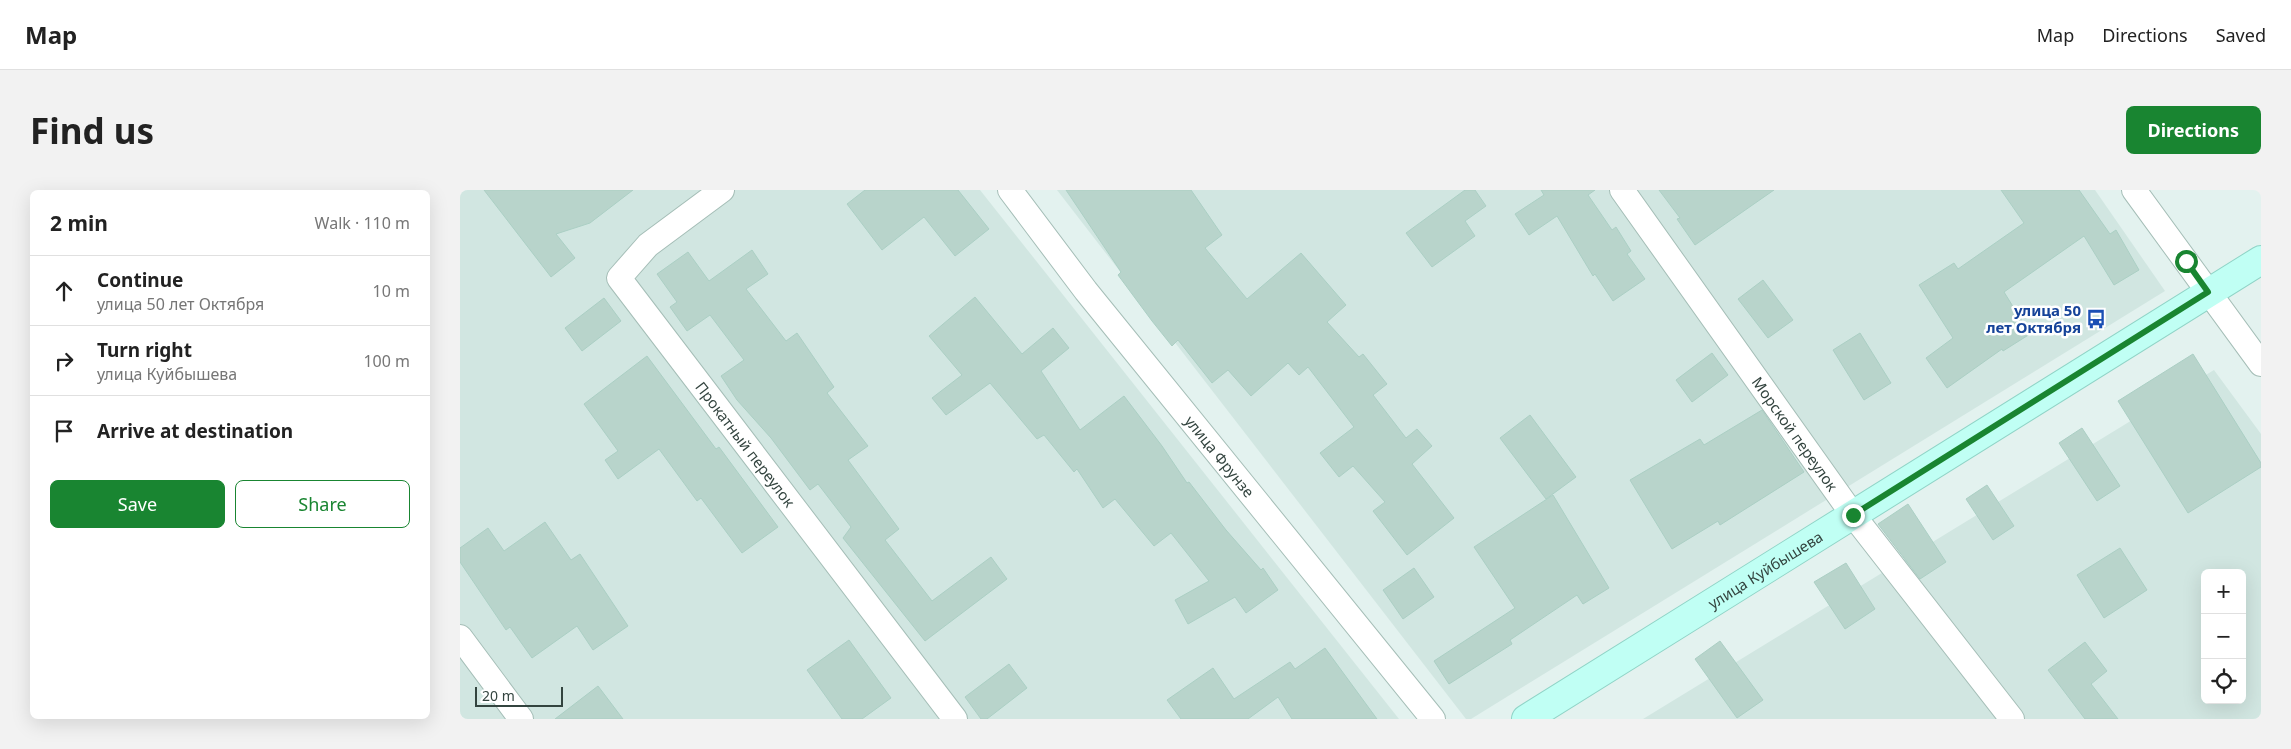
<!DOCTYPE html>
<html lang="en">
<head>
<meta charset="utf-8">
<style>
	body { margin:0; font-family:"Noto Sans",sans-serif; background:#f2f2f2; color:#222 }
	.controls { position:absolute; right:15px; bottom:15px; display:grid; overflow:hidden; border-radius:8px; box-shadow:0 5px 20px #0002 }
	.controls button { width:45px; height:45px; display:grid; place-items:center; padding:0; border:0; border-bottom:1px solid #e0e0e0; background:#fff; color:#222; font:25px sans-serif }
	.scale { position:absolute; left:15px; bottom:12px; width:88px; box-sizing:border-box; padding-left:5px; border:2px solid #33443f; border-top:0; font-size:14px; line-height:18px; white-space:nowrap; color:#33443f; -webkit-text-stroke:4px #fff; paint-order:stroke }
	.stop { position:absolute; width:15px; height:15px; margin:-11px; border:4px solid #198531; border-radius:50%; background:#fff }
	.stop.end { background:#198531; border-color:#fff; box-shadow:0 1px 5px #0008 }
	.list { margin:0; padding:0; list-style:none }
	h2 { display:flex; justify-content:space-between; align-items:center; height:65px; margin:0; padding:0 20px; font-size:21px }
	h2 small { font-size:16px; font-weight:400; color:#767676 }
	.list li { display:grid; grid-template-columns:32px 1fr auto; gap:15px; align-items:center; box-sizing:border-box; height:70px; padding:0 20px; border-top:1px solid #e0e0e0 }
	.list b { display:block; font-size:19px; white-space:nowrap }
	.list p { margin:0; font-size:16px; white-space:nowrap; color:#767676 }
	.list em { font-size:16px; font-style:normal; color:#767676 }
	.actions { display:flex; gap:10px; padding:15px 20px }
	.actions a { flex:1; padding:11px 0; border:1px solid #198531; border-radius:8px; text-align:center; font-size:18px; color:#198531 }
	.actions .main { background:#198531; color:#fff }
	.icon { flex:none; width:28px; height:28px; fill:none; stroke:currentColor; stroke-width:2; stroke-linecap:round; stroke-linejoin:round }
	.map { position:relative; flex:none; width:1801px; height:529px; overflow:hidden; border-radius:8px }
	header { display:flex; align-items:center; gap:30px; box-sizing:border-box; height:70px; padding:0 25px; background:#fff; border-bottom:1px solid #e0e0e0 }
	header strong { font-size:24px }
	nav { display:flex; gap:28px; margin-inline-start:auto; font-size:18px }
	.intro { display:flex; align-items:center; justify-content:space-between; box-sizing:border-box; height:120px; padding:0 30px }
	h1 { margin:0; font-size:35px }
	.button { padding:12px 22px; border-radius:8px; background:#198531; color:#fff; font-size:18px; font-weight:700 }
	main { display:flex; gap:30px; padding:0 30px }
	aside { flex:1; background:#fff; border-radius:8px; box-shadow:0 5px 20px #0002 }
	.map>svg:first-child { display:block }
	.residential { fill:#d1e6e1; fill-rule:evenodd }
	.building { fill:#b8d4cb; stroke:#abcfc4 }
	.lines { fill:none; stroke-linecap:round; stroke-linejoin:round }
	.minor-casing { stroke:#a5beb7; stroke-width:26 }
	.secondary-casing { stroke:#90d4c7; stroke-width:30 }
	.minor { stroke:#fff; stroke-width:24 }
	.secondary { stroke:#c0fff4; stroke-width:28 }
	.route { stroke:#198531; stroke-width:6 }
	.labels { text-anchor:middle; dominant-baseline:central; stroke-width:5; stroke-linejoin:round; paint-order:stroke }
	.transit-label { font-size:15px; font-weight:bold; fill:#164399; stroke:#fff; text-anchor:end }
	.street-label { font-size:15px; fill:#33443f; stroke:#fff }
</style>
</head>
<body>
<header>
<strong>Map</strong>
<nav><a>Map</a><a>Directions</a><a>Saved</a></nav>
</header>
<div class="intro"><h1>Find us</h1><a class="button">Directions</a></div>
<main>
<aside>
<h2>2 min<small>Walk · 110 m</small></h2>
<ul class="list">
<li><svg class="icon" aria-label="ahead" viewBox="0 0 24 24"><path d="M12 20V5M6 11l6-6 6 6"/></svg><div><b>Continue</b><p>улица 50 лет Октября</p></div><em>10 m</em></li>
<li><svg class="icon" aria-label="right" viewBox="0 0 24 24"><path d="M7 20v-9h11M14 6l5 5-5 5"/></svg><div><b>Turn right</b><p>улица Куйбышева</p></div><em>100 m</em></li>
<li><svg class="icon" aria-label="arrive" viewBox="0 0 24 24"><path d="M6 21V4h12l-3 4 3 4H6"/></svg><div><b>Arrive at destination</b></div></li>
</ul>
<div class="actions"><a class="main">Save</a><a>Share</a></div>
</aside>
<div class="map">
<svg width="1801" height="529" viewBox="0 0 1801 529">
	<rect width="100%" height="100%" fill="#e3f2ef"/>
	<g class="residential">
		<polygon points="0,0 520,0 939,529 0,529"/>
		<polygon points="597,0 1635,0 1705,101 1011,529 1006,529"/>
		<path d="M1754,180L1801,244V529H1183ZM1745,383H1782V510H1745Z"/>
	</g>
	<g class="building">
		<polygon points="24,0 173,0 130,33 96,44 115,68 91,87"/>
		<polygon points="405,0 498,0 529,39 495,66 464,27 422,60 387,14"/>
		<polygon points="606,0 731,0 762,45 745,58 787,109 841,63 886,115 867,132 899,167 903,164 927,194 913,205 946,248 957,239 972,256 952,274 994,328 947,365 913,321 925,312 893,276 879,287 860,263 894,237 848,177 839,185 828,173 791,206 768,180 752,193 718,150 712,156 692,131 658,85 661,82"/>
		<polygon points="1005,0 1015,0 1026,16 1005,31 1015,46 972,77 946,43"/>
		<polygon points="1081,0 1135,0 1128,5 1152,40 1156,37 1171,61 1167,64 1185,89 1153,111 1135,84 1133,86 1097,26 1069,45 1055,24 1084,5"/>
		<polygon points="1199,0 1314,0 1235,55 1217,29 1220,28"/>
		<polygon points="1541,0 1619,0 1650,44 1656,40 1679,80 1654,95 1624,46 1544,102 1570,144 1543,161 1542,159 1487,198 1466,168 1493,148 1459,95 1494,73 1498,79 1564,33"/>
		<polygon points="292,60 308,84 286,99 326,151 337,143 374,197 367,203 408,256 388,270 439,339 425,350 472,411 531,367 547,389 465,451 383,348 391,337 358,294 350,300 311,248 277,210 261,186 284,170 250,125 227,141 210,117 217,112 197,84 228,62 249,91"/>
		<polygon points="1303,90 1333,130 1308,148 1278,109"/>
		<polygon points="515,107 562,164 593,138 609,158 581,181 620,240 664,206 702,256 727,293 729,292 766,340 801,380 803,378 818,400 786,423 775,407 728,434 715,410 749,391 711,343 694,356 655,309 643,318 617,279 614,282 584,245 577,249 530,193 486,225 472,208 502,185 469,146"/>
		<polygon points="144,108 161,131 122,161 105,138"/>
		<polygon points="1400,143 1431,193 1404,210 1373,160"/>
		<polygon points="1252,163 1268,185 1232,212 1216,190"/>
		<polygon points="1733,164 1801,273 1801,277 1728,323 1658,211"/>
		<polygon points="187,166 256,259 259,257 318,337 282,363 241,308 237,311 199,259 158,289 145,270 158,261 124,214"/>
		<polygon points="1302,220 1344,282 1260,335 1258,331 1212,359 1170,290 1240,249 1244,255"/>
		<polygon points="1070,225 1116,287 1086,309 1040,248"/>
		<polygon points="1622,238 1660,296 1637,311 1599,253"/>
		<polygon points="1527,295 1554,336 1533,350 1506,309"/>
		<polygon points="1093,305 1149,398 1123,414 1117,405 1050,450 1052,454 989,494 974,471 1055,418 1014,357"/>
		<polygon points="1448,314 1486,372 1460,389 1418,334"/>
		<polygon points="85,332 111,370 120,364 168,436 133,460 117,436 72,468 50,437 46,440 0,372 0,358 28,338 44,361"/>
		<polygon points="1660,358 1687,400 1644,428 1617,385"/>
		<polygon points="1386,373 1415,419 1385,439 1354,392"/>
		<polygon points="954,378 974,407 943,429 923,400"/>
		<polygon points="389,450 431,508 402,529 382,529 347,480"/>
		<polygon points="1260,451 1303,510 1277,528 1235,469"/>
		<polygon points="1625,452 1647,481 1631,494 1658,529 1625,529 1588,480"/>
		<polygon points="865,458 917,529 832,529 818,507 788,529 721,529 707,510 753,478 774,509 830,472 835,479"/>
		<polygon points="549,474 567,498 527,529 521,529 505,507"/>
		<polygon points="138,496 163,529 95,529"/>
	</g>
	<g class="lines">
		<defs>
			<g id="minor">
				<path id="s1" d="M262,0L188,55L159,88L495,529"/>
				<path id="s2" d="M550,0L626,101L973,529"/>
				<path id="s3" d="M1162,0L1393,325L1552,529"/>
				<polyline points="1674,0 1801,174"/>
				<polyline points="0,447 61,529"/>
			</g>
			<g id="secondary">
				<path id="s4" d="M1066,529L1801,70"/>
			</g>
		</defs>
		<use href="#minor" class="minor-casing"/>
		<use href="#secondary" class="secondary-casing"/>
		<use href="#minor" class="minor"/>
		<use href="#secondary" class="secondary"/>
	</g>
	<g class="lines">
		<polyline class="route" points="1393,325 1748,102 1726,71"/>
	</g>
	<defs>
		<symbol id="bus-bare" viewBox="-9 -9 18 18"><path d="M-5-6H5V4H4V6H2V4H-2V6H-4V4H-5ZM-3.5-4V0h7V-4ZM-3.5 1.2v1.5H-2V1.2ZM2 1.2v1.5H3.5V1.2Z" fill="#1a4fb4" stroke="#fff" stroke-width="2.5" paint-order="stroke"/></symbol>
	</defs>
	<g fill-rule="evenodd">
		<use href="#bus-bare" x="1622" y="115" width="28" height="28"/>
	</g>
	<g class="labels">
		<g class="transit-label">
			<text x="1621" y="120">улица 50<tspan x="1621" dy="17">лет Октября</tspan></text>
		</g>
		<g class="street-label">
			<text stroke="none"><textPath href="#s3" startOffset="299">Морской переулок</textPath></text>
			<text stroke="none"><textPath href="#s1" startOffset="345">Прокатный переулок</textPath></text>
			<text stroke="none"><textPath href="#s2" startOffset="339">улица Фрунзе</textPath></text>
			<text stroke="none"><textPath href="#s4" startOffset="282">улица Куйбышева</textPath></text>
		</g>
	</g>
</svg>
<div class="controls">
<button>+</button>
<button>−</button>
<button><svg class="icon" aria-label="locate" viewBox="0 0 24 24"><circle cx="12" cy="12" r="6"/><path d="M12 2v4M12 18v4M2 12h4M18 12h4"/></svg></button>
</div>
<div class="scale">20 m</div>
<div class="stop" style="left:1726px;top:71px"></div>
<div class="stop end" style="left:1393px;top:325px"></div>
</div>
</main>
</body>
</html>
